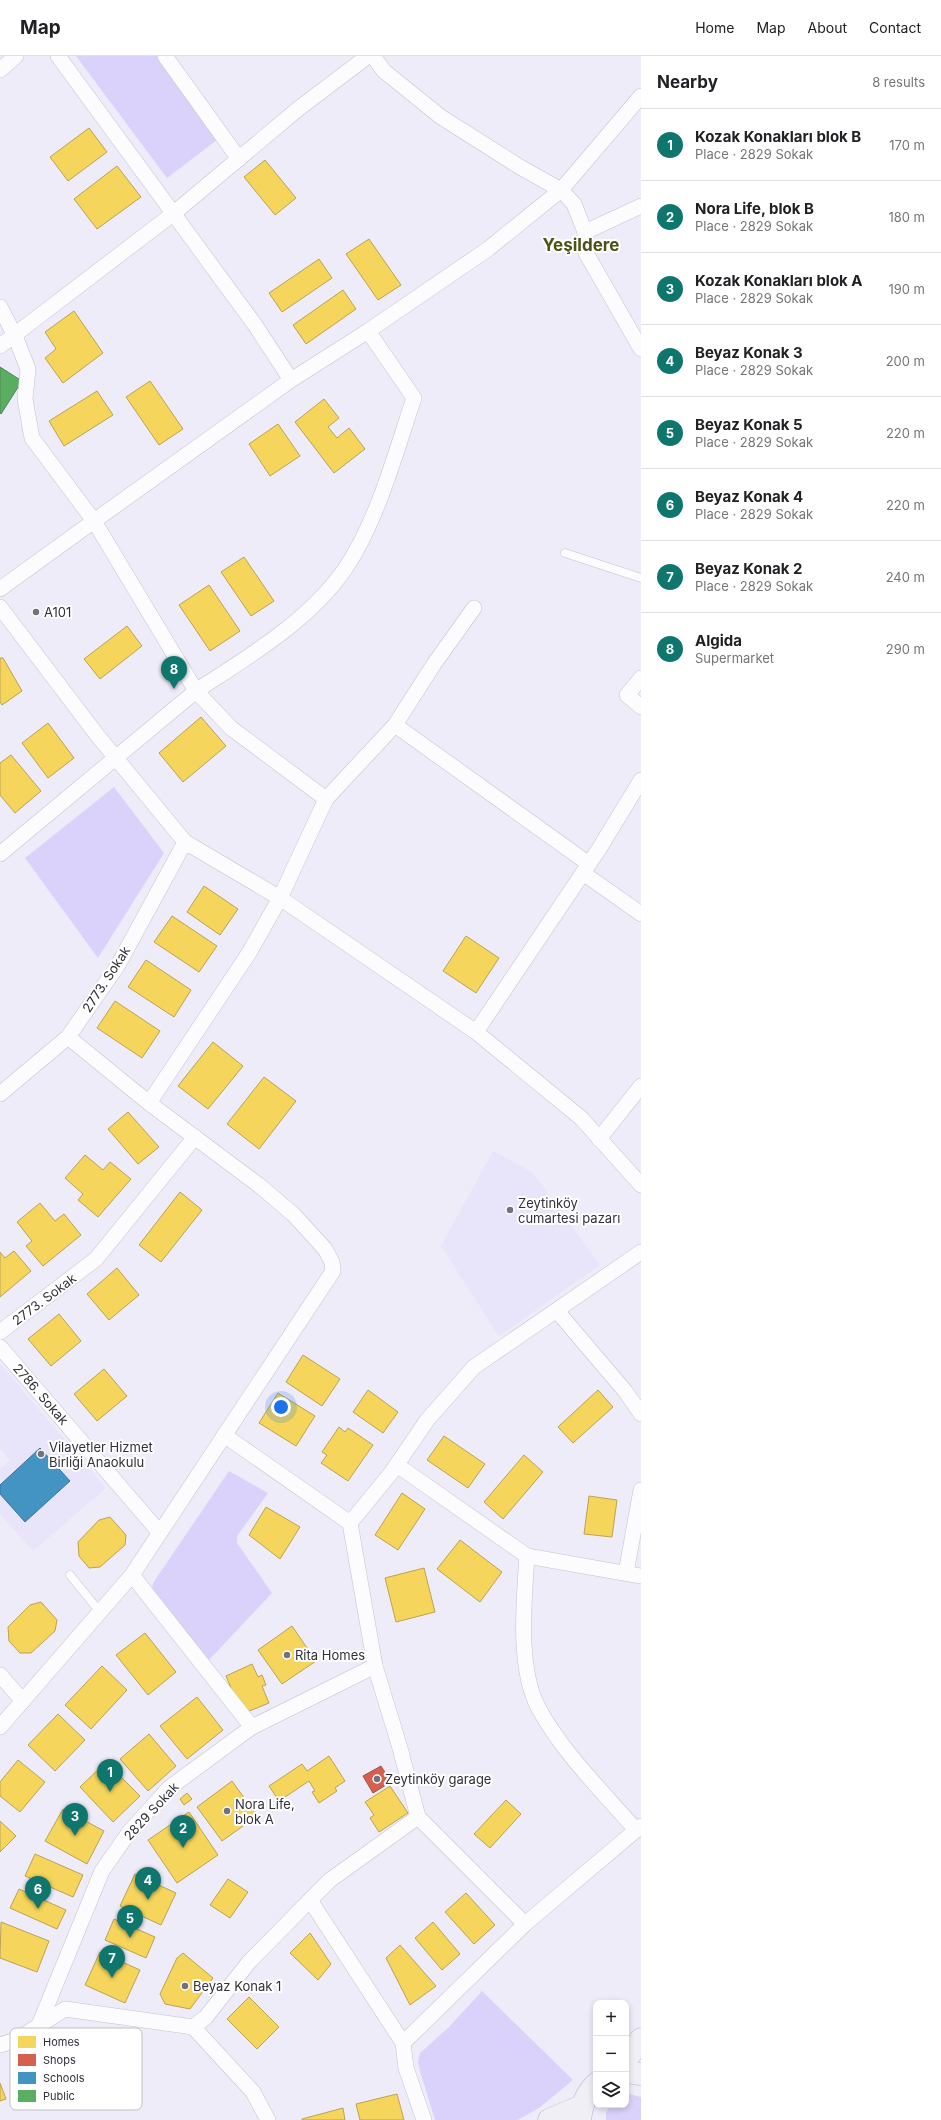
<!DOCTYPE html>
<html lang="en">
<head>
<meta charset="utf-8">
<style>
	body { margin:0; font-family:Inter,sans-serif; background:#f2f2f2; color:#202124 }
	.controls { position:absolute; right:12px; bottom:12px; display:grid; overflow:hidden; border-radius:8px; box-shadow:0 2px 6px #0003 }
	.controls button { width:36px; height:36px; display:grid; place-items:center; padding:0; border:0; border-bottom:1px solid #e0e0e0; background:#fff; color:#202124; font:20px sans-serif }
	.you { position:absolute; left:281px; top:1351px; width:14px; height:14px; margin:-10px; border:3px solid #fff; border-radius:50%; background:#1a73e8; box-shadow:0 0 0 6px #1a73e833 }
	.badge { display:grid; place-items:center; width:26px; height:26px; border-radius:50%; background:#0f766e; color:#fff; font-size:13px; font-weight:700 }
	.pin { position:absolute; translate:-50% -33px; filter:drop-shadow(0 1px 2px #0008) }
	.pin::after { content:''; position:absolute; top:21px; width:14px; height:12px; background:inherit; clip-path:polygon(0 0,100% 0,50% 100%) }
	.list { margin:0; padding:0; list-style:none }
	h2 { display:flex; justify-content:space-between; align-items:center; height:52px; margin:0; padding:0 16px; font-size:17px }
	h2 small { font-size:13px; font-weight:400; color:#757577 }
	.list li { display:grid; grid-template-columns:26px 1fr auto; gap:12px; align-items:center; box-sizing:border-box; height:72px; padding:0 16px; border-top:1px solid #e0e0e0 }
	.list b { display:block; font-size:15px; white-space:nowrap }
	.list p { margin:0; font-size:13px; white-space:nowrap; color:#757577 }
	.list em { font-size:13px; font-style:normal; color:#757577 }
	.icon { flex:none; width:22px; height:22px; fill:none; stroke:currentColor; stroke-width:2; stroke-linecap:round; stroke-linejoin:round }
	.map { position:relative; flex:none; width:641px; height:2064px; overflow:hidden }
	header { display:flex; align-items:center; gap:24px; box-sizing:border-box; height:56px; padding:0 20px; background:#fff; border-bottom:1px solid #e0e0e0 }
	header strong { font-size:19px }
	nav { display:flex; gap:22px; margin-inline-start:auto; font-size:14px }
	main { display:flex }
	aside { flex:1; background:#fff }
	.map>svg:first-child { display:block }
	.built { fill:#e8e4fa }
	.green { fill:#dad2fa }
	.homes { fill:#f6d55c; stroke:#bba352 }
	.shops { fill:#d6604d; stroke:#a45147 }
	.schools { fill:#4393c3; stroke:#3e759a }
	.public { fill:#5aae61; stroke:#4e8855 }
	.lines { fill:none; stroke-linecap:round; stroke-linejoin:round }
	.service-casing { stroke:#c4c2cd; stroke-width:9 }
	.minor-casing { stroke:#c4c2cd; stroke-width:16 }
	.primary-casing { stroke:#bab7c7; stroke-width:23 }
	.service { stroke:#fcfcfe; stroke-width:8 }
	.minor { stroke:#fcfcfe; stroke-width:15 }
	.primary { stroke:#f0eff6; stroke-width:22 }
	.poi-dot { fill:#73717d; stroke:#fff; stroke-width:1.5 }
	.labels { text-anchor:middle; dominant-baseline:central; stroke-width:4; stroke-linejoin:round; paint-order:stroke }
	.poi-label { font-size:13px; fill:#312f3a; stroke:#fff; text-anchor:start }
	.street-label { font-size:13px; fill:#312f3a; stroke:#fff }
	.district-label { font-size:17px; font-weight:bold; fill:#4c5116; stroke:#fff }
	.key { fill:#fff; stroke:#c1c1c4; stroke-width:1 }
	.key-label { font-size:11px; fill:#312f3a }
</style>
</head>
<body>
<header>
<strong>Map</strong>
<nav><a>Home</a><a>Map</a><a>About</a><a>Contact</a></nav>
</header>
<main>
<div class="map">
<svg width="641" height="2064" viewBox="0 0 641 2064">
	<rect width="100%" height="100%" fill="#eeecf9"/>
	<g class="built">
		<polygon points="493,1095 533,1117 600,1209 499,1280 441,1190"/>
		<polygon points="0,1308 106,1432 33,1495 0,1458 0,1413 10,1404 0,1392"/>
	</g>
	<g class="green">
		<polygon points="76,0 157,0 217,84 167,122"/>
		<polygon points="114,731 164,797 98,902 25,802"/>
		<polygon points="229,1415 268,1437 237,1480 237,1487 272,1537 208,1605 152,1534 153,1527"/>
		<polygon points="482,1935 573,2024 539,2052 518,2064 435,2064 420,2015 418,2006 420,1997 449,1971"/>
		<polygon points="629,2038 641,2041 641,2064 606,2064 606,2057 610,2049 626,2049 626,2039"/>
	</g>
	<g class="homes">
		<polygon points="89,72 107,96 68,125 50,101"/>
		<polygon points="265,104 296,142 275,159 244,121"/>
		<polygon points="117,110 141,141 97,173 74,143"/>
		<polygon points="369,183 401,229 378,244 346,198"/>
		<polygon points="319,203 332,222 282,256 269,237"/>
		<polygon points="343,234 356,253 306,288 293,269"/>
		<polygon points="74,255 103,297 63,327 45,302 56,293 45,276"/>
		<polygon points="150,325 183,373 159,389 126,341"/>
		<polygon points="97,335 113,359 64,390 49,365"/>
		<polygon points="324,343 339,362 328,371 337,382 349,372 365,393 334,417 295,366"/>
		<polygon points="278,368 300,400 270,420 249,388"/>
		<polygon points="244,501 274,545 251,560 221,516"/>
		<polygon points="209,529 240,575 210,595 179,549"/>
		<polygon points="127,570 142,590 100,623 84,603"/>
		<polygon points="0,602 3,602 22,635 2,649 0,646"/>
		<polygon points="201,661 226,690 183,726 159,697"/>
		<polygon points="48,667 74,702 48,722 22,687"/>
		<polygon points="11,699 41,735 15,757 0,739 0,707"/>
		<polygon points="204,830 238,853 220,879 187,856"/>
		<polygon points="172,860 217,890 199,916 154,886"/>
		<polygon points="466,880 499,902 476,937 443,915"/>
		<polygon points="146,904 191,934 174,961 128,931"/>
		<polygon points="115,945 160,975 142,1002 97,972"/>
		<polygon points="213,986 243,1010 208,1053 178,1030"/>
		<polygon points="264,1021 296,1045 259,1093 227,1068"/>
		<polygon points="128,1056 159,1091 138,1108 108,1073"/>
		<polygon points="85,1099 103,1114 110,1106 131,1123 98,1161 78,1144 83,1138 65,1122"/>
		<polygon points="180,1136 202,1154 161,1206 139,1189"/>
		<polygon points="40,1147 55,1165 64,1158 81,1179 43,1210 26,1190 32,1185 17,1166"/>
		<polygon points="14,1195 31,1215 0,1241 0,1196 5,1202"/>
		<polygon points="117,1212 139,1239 109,1264 87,1238"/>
		<polygon points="59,1258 81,1285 51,1310 28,1283"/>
		<polygon points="303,1299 340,1323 322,1350 286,1326"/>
		<polygon points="104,1313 127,1340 97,1365 74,1338"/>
		<polygon points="368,1334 398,1356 383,1377 353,1356"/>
		<polygon points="598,1334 613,1351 573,1387 558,1371"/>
		<polygon points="278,1337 315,1360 296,1390 259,1367"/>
		<polygon points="339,1371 345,1376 348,1372 373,1389 348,1425 321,1407 327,1399 322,1396"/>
		<polygon points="444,1380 485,1408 468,1432 427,1404"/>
		<polygon points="524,1399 543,1416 503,1463 484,1446"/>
		<polygon points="402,1437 425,1453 398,1494 375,1479"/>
		<polygon points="589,1440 617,1444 612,1481 584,1478"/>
		<polygon points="266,1451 300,1471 280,1503 249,1479"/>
		<polygon points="110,1461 126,1479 125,1489 100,1511 89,1512 79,1500 78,1486 99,1464"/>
		<polygon points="460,1484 502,1516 480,1546 437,1513"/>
		<polygon points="424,1512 435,1556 396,1566 385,1522"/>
		<polygon points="41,1546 57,1564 55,1575 31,1597 20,1597 9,1585 8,1571 30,1549"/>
		<polygon points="292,1570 316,1605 282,1628 258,1594"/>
		<polygon points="145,1577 176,1616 148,1639 116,1599"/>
		<polygon points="252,1608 258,1621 262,1619 266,1629 262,1630 269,1647 242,1658 226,1620"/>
		<polygon points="102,1610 127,1634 91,1673 65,1649"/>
		<polygon points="197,1641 223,1674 187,1703 160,1670"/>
		<polygon points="58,1658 85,1684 55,1715 28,1689"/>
		<polygon points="149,1678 176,1710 148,1735 120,1703"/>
		<polygon points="329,1700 345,1725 335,1732 337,1735 319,1747 312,1736 315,1735 309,1725 279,1745 269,1730 302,1708 307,1715"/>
		<polygon points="18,1704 45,1726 20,1756 0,1740 0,1726"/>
		<polygon points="106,1706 140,1740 113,1766 80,1731"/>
		<polygon points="232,1725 257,1760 222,1785 197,1751"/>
		<polygon points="390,1730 408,1757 379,1776 370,1762 374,1759 365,1746"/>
		<polygon points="187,1737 192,1743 184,1749 180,1743"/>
		<polygon points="506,1744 521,1758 490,1792 474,1778"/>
		<polygon points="63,1753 104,1775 87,1808 45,1785"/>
		<polygon points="189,1756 218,1799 177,1827 148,1784"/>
		<polygon points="0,1765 16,1780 0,1796"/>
		<polygon points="35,1798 83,1819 73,1841 25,1820"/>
		<polygon points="135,1818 176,1837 161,1869 120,1850"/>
		<polygon points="228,1823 248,1836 230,1862 210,1849"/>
		<polygon points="19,1833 66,1854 57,1873 10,1852"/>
		<polygon points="466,1837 495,1869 474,1888 445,1856"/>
		<polygon points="114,1863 155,1881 146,1902 105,1884"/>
		<polygon points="1,1866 49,1885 37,1916 0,1902"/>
		<polygon points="433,1866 460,1898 442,1914 415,1882"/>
		<polygon points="310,1877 331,1908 318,1924 290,1897"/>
		<polygon points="400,1889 436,1930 410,1949 386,1902"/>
		<polygon points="100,1896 140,1914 125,1947 85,1929"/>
		<polygon points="183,1897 213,1922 190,1953 165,1948 160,1938 177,1902"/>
		<polygon points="249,1941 279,1971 257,1993 227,1963"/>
		<polygon points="0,2027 6,2043 0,2045"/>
		<polygon points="397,2038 404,2064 360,2064 356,2048"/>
		<polygon points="343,2052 345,2064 302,2064 302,2063"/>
	</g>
	<polygon class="shops" points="381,1710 391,1726 373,1737 363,1720"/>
	<polygon class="schools" points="40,1392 70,1425 25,1466 0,1438 0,1429"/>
	<polygon class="public" points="0,311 22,325 1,358 0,357"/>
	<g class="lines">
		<defs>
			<g id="service">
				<polyline points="565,497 641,522"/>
				<polyline points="70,1519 100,1556"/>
			</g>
			<g id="minor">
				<polyline points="58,0 255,269 291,324"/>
				<polyline points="165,0 239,103"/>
				<polyline points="373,0 384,15 441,61 520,111 561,134 574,148 585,176 586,197 641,293"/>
				<polyline points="0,14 16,0"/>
				<polyline points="585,176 641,150"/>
				<polyline points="0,251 15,280 28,313 25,343 32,382 94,465 0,533"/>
				<path d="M368,275L414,342C395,398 378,464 345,513C308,566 249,600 196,635L94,465L291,324L368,275L488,193L561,134L641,40"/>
				<polyline points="0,290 174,157 298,53 368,0"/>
				<polyline points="0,551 97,679 185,786 280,842 326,743 231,672 196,635 0,798"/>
				<polyline points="641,622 627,639 641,651"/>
				<polyline points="395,669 589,808"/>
				<polyline points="326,743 395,669 434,608 474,552"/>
				<polyline points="583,817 641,858"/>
				<polyline points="476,976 599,793 641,724"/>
				<polyline points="0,1038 68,981 118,909 185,786"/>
				<polyline points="149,1047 249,897 280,842 476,976 581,1062 641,1129"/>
				<polyline points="599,1083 641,1030"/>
				<polyline points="557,1255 625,1335 641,1358"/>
				<polyline points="0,1276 96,1203 195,1081"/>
				<polyline points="0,1291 160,1477"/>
				<polyline points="224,1379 350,1467 375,1610 400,1692 418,1761 525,1868"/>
				<polyline points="397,1409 527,1500 641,1520"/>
				<polyline points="350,1467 391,1417 428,1363 474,1311 641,1196"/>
				<path d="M527,1500C524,1544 517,1613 539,1653C563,1697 603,1736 636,1774"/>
				<polyline points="626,1517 641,1434"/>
				<polyline points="132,1519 252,1671"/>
				<polyline points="0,1619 23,1645"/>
				<polyline points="0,1671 132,1519 333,1215 332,1206 325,1193 294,1159 260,1130 149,1047 68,981"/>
				<polyline points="310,1844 403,1987"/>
				<polyline points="39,1969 102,1815 130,1775 169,1732 252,1671 375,1610"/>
				<polyline points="193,1971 253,2036 268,2064"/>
				<polyline points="0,1989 16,1984 65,1953 193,1971 206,1961 249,1906 330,1824 418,1761"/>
				<polyline points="424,2064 406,2012 403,1987 525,1868 641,1770"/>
			</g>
			<g id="primary">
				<polyline points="626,2004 641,1983"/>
				<polyline points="626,2016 641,2018"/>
				<polyline points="549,2064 582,2050"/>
				<path d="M580,2064C581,2050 586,2038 596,2028"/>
			</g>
		</defs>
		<use href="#service" class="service-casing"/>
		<use href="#minor" class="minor-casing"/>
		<use href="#primary" class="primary-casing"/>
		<use href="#service" class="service"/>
		<use href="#minor" class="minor"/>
		<use href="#primary" class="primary"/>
	</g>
	<g class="poi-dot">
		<circle cx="36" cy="556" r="4"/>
		<circle cx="510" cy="1154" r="4"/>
		<circle cx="41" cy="1398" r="4"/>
		<circle cx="287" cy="1599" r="4"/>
		<circle cx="377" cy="1723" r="4"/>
		<circle cx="227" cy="1755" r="4"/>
		<circle cx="185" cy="1930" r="4"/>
	</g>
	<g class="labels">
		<g class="poi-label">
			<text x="44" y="556">A101</text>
			<text x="518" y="1147">Zeytinköy<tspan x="518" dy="15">cumartesi pazarı</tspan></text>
			<text x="49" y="1391">Vilayetler Hizmet<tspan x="49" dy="15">Birliği Anaokulu</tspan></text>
			<text x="295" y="1599">Rita Homes</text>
			<text x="385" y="1723">Zeytinköy garage</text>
			<text x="235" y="1748">Nora Life,<tspan x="235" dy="15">blok A</tspan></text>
			<text x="193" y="1930">Beyaz Konak 1</text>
		</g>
		<g class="street-label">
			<text transform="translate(106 923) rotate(-57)">2773. Sokak</text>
			<text transform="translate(44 1243) rotate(-37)">2773. Sokak</text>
			<text transform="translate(41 1338) rotate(49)">2786. Sokak</text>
			<text transform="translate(151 1755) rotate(-47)">2829 Sokak</text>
		</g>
		<g class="district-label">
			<text x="581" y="189">Yeşildere</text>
		</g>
	</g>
	<rect x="10" y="1972" width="132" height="82" rx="6" class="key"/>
	<rect x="18" y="1980" width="18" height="12" fill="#f6d55c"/>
	<rect x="18" y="1998" width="18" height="12" fill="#d6604d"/>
	<rect x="18" y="2016" width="18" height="12" fill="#4393c3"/>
	<rect x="18" y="2034" width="18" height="12" fill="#5aae61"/>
	<g class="key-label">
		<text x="43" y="1990">Homes</text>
		<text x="43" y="2008">Shops</text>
		<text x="43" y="2026">Schools</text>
		<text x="43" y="2044">Public</text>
	</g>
</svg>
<div class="controls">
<button>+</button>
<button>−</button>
<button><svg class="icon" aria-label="layers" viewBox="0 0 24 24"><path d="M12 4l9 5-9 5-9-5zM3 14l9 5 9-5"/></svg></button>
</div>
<div class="you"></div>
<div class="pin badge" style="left:110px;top:1736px">1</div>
<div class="pin badge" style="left:183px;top:1792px">2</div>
<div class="pin badge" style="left:75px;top:1780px">3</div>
<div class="pin badge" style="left:148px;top:1844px">4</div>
<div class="pin badge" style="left:130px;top:1882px">5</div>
<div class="pin badge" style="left:38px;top:1853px">6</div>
<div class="pin badge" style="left:112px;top:1922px">7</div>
<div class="pin badge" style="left:174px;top:633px">8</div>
</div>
<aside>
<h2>Nearby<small>8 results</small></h2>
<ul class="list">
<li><span class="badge">1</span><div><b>Kozak Konakları blok B</b><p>Place · 2829 Sokak</p></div><em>170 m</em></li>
<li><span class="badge">2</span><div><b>Nora Life, blok B</b><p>Place · 2829 Sokak</p></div><em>180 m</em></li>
<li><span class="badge">3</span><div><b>Kozak Konakları blok A</b><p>Place · 2829 Sokak</p></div><em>190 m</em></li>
<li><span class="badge">4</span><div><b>Beyaz Konak 3</b><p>Place · 2829 Sokak</p></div><em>200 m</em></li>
<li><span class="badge">5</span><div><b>Beyaz Konak 5</b><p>Place · 2829 Sokak</p></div><em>220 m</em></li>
<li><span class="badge">6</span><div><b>Beyaz Konak 4</b><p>Place · 2829 Sokak</p></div><em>220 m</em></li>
<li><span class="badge">7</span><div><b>Beyaz Konak 2</b><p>Place · 2829 Sokak</p></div><em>240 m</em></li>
<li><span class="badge">8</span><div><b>Algida</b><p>Supermarket</p></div><em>290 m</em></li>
</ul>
</aside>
</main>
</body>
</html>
